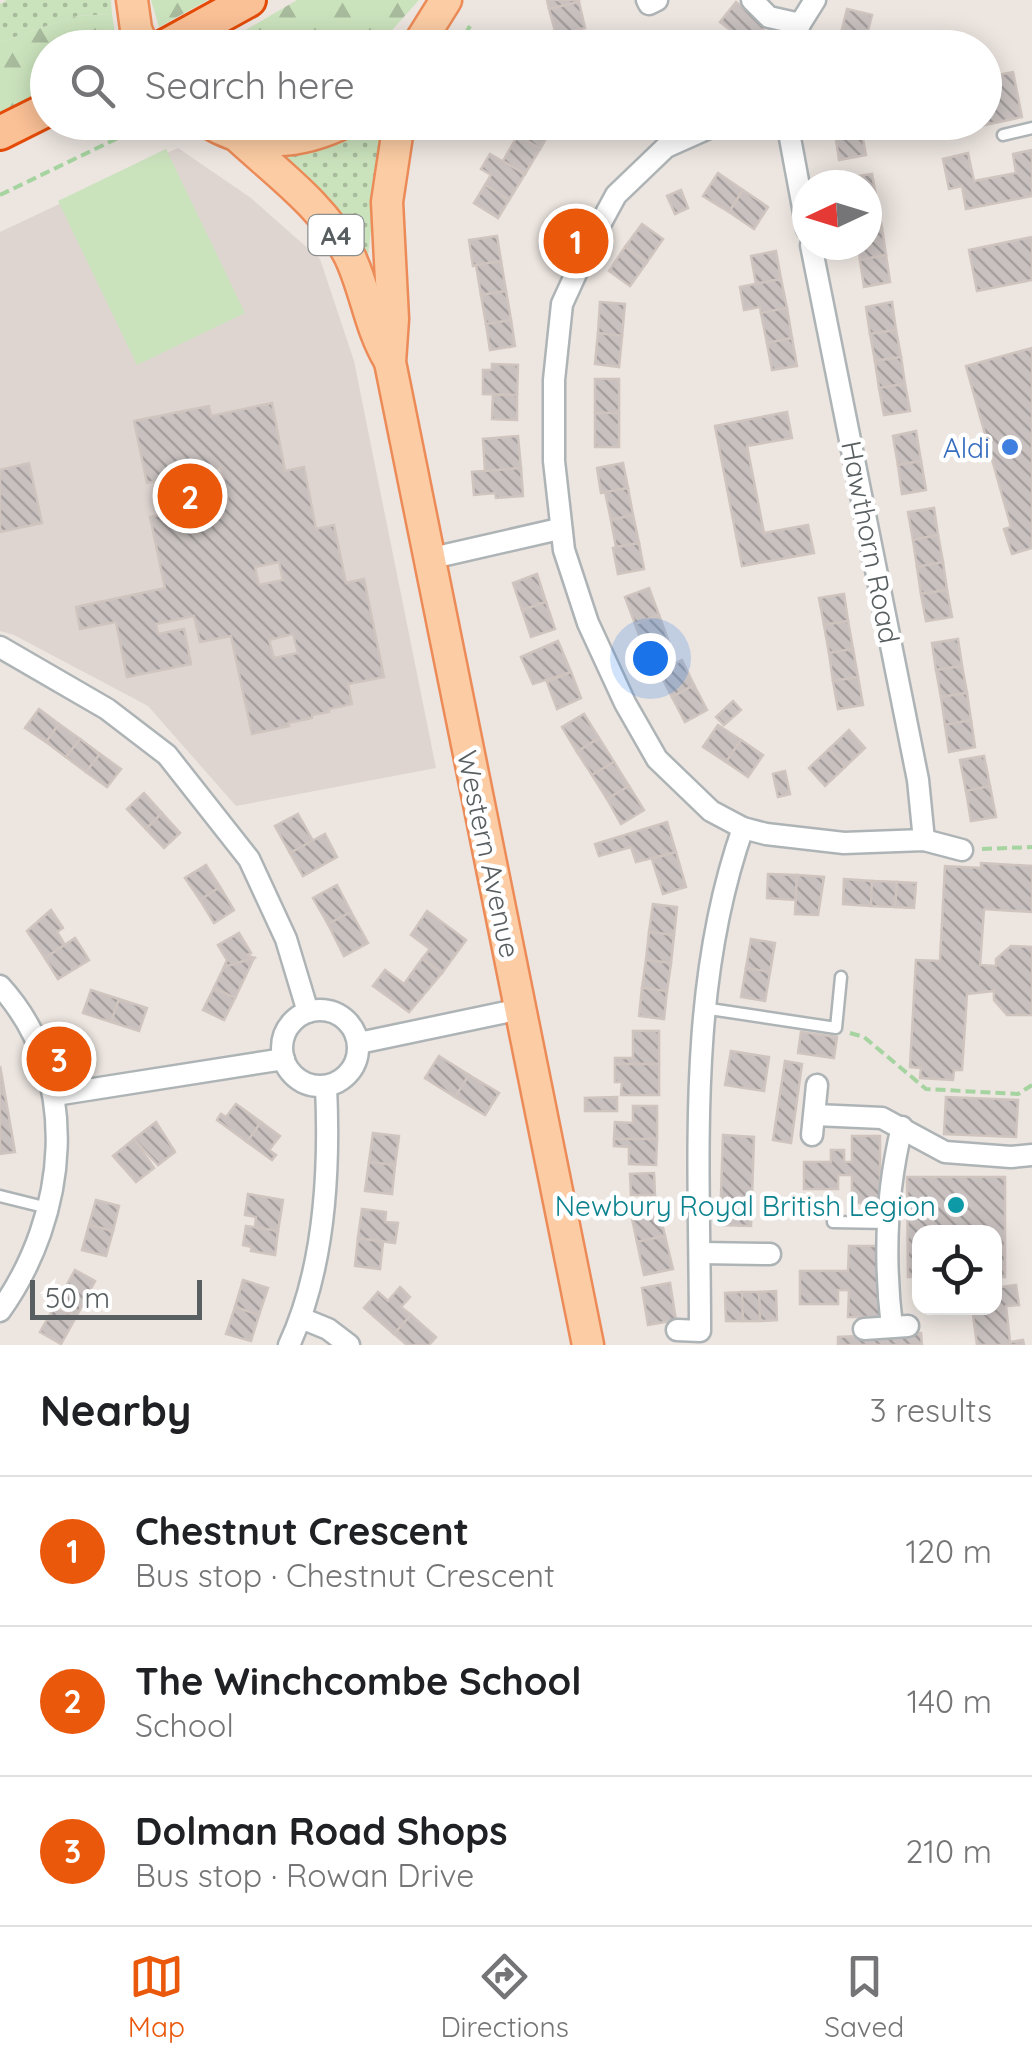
<!DOCTYPE html>
<html lang="en">
<head>
<meta charset="utf-8">
<style>
	body { margin:0; font-family:Quicksand,sans-serif; background:#f2f2f2; color:#202124 }
	.controls { position:absolute; right:30px; bottom:30px; display:grid; overflow:hidden; border-radius:20px; box-shadow:0 5px 25px #0003 }
	.controls button { width:90px; height:90px; display:grid; place-items:center; padding:0; border:0; border-bottom:2px solid #e0e0e0; background:#fff; color:#202124; font:50px sans-serif }
	.compass { position:absolute; left:792px; top:170px; width:90px; height:90px; border-radius:50%; background:#fff; box-shadow:0 5px 25px #0003; rotate:266deg }
	.scale { position:absolute; left:30px; bottom:25px; width:172px; box-sizing:border-box; padding-left:10px; border:5px solid #595f61; border-top:0; font-size:28px; line-height:35px; white-space:nowrap; color:#595f61; -webkit-text-stroke:8px #fff; paint-order:stroke }
	.you { position:absolute; left:650px; top:658px; width:35px; height:35px; margin:-25px; border:8px solid #fff; border-radius:50%; background:#1a73e8; box-shadow:0 0 0 15px #1a73e833 }
	.badge { display:grid; place-items:center; width:65px; height:65px; border-radius:50%; background:#ea580c; color:#fff; font-size:32px; font-weight:700 }
	.pin { position:absolute; translate:-50% -50%; border:5px solid #fff; box-shadow:0 2px 10px #0006 }
	.list { margin:0; padding:0; list-style:none }
	h2 { display:flex; justify-content:space-between; align-items:center; height:130px; margin:0; padding:0 40px; font-size:42px }
	h2 small { font-size:32px; font-weight:400; color:#757577 }
	.list li { display:grid; grid-template-columns:65px 1fr auto; gap:30px; align-items:center; box-sizing:border-box; height:150px; padding:0 40px; border-top:2px solid #e0e0e0 }
	.list b { display:block; font-size:38px; white-space:nowrap }
	.list p { margin:0; font-size:32px; white-space:nowrap; color:#757577 }
	.list em { font-size:32px; font-style:normal; color:#757577 }
	.icon { flex:none; width:55px; height:55px; fill:none; stroke:currentColor; stroke-width:2; stroke-linecap:round; stroke-linejoin:round }
	.map { position:relative; flex:none; width:1032px; height:1345px; overflow:hidden }
	.search { position:absolute; background:#fff; box-shadow:0 5px 25px #0003; left:30px; right:30px; top:30px; height:110px; display:flex; align-items:center; gap:25px; box-sizing:border-box; padding:0 35px; border-radius:55px; color:#757577; font-size:38px }
	.sheet { height:580px; background:#fff }
	nav { display:flex; justify-content:space-around; align-items:center; box-sizing:border-box; height:140px; border-top:2px solid #e0e0e0; background:#fff; font-size:28px; color:#757577 }
	nav a { display:grid; justify-items:center; gap:5px }
	nav .on { color:#ea580c }
	.map>svg:first-child { display:block }
	.education { fill:#ded5d1 }
	.grass { fill:url(#grass-dots) }
	.forest { fill:url(#forest-firs) }
	.park { fill:#cbe3bd }
	.building { fill:url(#building-back-hatch); stroke:#d0c4bf; stroke-width:2.5; fill-rule:evenodd }
	.lines { fill:none; stroke-linecap:round; stroke-linejoin:round }
	.service-casing { stroke:#aeb4b6; stroke-width:15 }
	.minor-casing { stroke:#aeb4b6; stroke-width:25 }
	.primary-casing { stroke:#ec8b58; stroke-width:35 }
	.trunk-casing { stroke:#e44b07; stroke-width:38 }
	.path { stroke:#a6d4a0; stroke-width:4; stroke-dasharray:10 5; stroke-linecap:butt }
	.service { stroke:#fff; stroke-width:10 }
	.minor { stroke:#fff; stroke-width:20 }
	.primary { stroke:#fccda4; stroke-width:30 }
	.trunk { stroke:#fac096; stroke-width:32 }
	.shop-dot { fill:#3f7fe0; stroke:#fff; stroke-width:4 }
	.culture-dot { fill:#0f9aa8; stroke:#fff; stroke-width:4 }
	.labels { text-anchor:middle; dominant-baseline:central; stroke-width:9; stroke-linejoin:round; paint-order:stroke }
	.shield { fill:#fff; stroke:#8b8f90; stroke-width:2.5 }
	.shield-label { font-size:25px; font-weight:bold; fill:#595f61 }
	.shop-label { font-size:28px; fill:#366cbe; stroke:#fff; text-anchor:end }
	.street-label { font-size:28px; fill:#595f61; stroke:#fff }
	.culture-label { font-size:28px; fill:#0d838f; stroke:#fff; text-anchor:end }
</style>
</head>
<body>
<div class="map">
<svg width="1032" height="1345" viewBox="0 0 1032 1345">
	<defs>
		<pattern id="grass-dots" width="8" height="8" patternUnits="userSpaceOnUse" patternTransform="scale(2.5)"><rect width="8" height="8" fill="#cbe3bd"/><path d="M2 2h.1M6 6h.1" fill="none" stroke="#a8bb9d" stroke-width="1.8" stroke-linecap="round"/></pattern>
		<pattern id="forest-firs" width="22" height="20" patternUnits="userSpaceOnUse" patternTransform="scale(2.5)"><rect width="22" height="20" fill="#cbe3bd"/><path d="M5 1l3.5 6h-7zM16 11l3.5 6h-7z" fill="#a8bb9d"/></pattern>
		<pattern id="building-back-hatch" width="6" height="6" patternUnits="userSpaceOnUse" patternTransform="scale(2.5)"><rect width="6" height="6" fill="#c8c1bf"/><path d="M-1 5l2 2M0 0l6 6M5-1l2 2" fill="none" stroke="#a5a09f"/></pattern>
	</defs>
	<rect width="100%" height="100%" fill="#ece5e0"/>
	<polygon class="education" points="178,148 251,198 320,259 354,361 436,768 236,806 148,706 14,635 0,631 0,232"/>
	<g class="grass">
		<polygon points="7,0 111,0 112,14 76,16 0,42 0,4"/>
		<polygon points="371,123 383,123 368,257 347,219 278,154 340,142"/>
	</g>
	<g class="forest">
		<polygon points="151,0 208,0 159,27"/>
		<polygon points="297,0 419,0 377,47 217,47"/>
		<polygon points="112,14 117,47 48,48 47,90 0,118 0,42 76,16"/>
	</g>
	<polygon class="park" points="166,149 245,313 137,365 58,201"/>
	<g class="building">
		<polygon points="547,0 579,0 579,2 549,9"/>
		<polygon points="579,2 585,28 556,35 549,9"/>
		<polygon points="736,2 766,26 751,46 720,22"/>
		<polygon points="847,9 872,15 865,43 840,37"/>
		<polygon points="840,37 865,43 864,48 838,48"/>
		<polygon points="1013,72 1022,117 947,133 945,122 984,122 984,78"/>
		<polygon points="512,122 556,122 540,149 518,135 522,129"/>
		<polygon points="833,122 869,122 869,123 861,125 861,129 835,133"/>
		<polygon points="861,129 866,155 839,160 835,133"/>
		<polygon points="518,135 540,149 525,174 503,161"/>
		<polygon points="1032,150 1032,196 966,209 962,186 949,189 943,159 968,153 974,181 1016,173 1013,154"/>
		<polygon points="490,154 525,174 509,200 485,185 491,175 481,169"/>
		<polygon points="718,173 743,190 729,212 703,196"/>
		<polygon points="872,174 877,201 867,203 867,185 848,185 846,178"/>
		<polygon points="485,185 509,200 498,218 474,203"/>
		<polygon points="681,190 688,208 675,214 667,196"/>
		<polygon points="743,190 768,207 754,229 729,212"/>
		<polygon points="877,201 882,228 867,231 867,203"/>
		<polygon points="642,224 663,239 647,262 625,247"/>
		<polygon points="882,228 886,255 860,260 858,245 867,245 867,231"/>
		<polygon points="497,236 501,261 473,266 469,240"/>
		<polygon points="1032,237 1032,280 977,291 969,250"/>
		<polygon points="625,247 647,262 630,286 609,271"/>
		<polygon points="776,251 781,279 756,284 751,256"/>
		<polygon points="886,255 890,282 864,287 860,260"/>
		<polygon points="501,261 506,291 481,295 476,265"/>
		<polygon points="781,279 787,308 761,313 760,307 744,310 740,287"/>
		<polygon points="506,291 511,320 486,324 481,295"/>
		<polygon points="600,302 625,304 622,336 598,333"/>
		<polygon points="892,302 896,330 870,334 866,307"/>
		<polygon points="787,308 792,338 767,343 761,313"/>
		<polygon points="511,320 515,346 490,350 486,324"/>
		<polygon points="896,330 901,357 875,361 870,334"/>
		<polygon points="598,333 622,336 619,367 595,364"/>
		<polygon points="792,338 797,366 772,370 767,343"/>
		<polygon points="1032,348 1032,548 1012,554 1004,529 1011,527 966,366"/>
		<polygon points="901,357 905,384 879,388 875,361"/>
		<polygon points="492,364 518,365 517,395 483,394 483,370 492,370"/>
		<rect x="595" y="379" width="24" height="34"/>
		<polygon points="905,384 910,411 884,415 879,388"/>
		<polygon points="493,395 517,395 517,420 492,419"/>
		<path d="M272,403L285,471L304,467L316,529L334,525L346,583L364,579L384,677L348,684L352,704L329,709V712L312,715V718L288,723L289,726L252,734L231,636L200,642L194,616L156,624L158,634L184,629L191,664L127,677L116,622L80,629L76,607L165,588L150,517L228,502L221,467L147,483L134,421L209,406L211,416ZM279,562L283,580L259,585L255,567ZM293,634L298,653L274,658L269,640Z"/>
		<polygon points="787,412 792,438 747,446 764,533 808,525 814,553 742,566 715,426"/>
		<rect x="595" y="413" width="24" height="34"/>
		<polygon points="916,431 921,461 898,465 893,436"/>
		<polygon points="518,436 521,468 485,471 483,439"/>
		<polygon points="921,461 926,490 902,494 898,465"/>
		<polygon points="29,463 42,523 0,532 0,470"/>
		<polygon points="623,463 628,488 601,493 597,468"/>
		<polygon points="521,468 523,496 496,498 495,493 474,495 472,472"/>
		<polygon points="628,488 633,515 611,520 605,492"/>
		<polygon points="934,508 938,535 913,540 908,512"/>
		<polygon points="633,515 639,543 616,547 611,520"/>
		<polygon points="938,535 943,562 917,567 913,540"/>
		<polygon points="639,543 644,569 618,574 613,548"/>
		<polygon points="943,562 947,590 921,594 917,567"/>
		<polygon points="537,574 546,602 522,610 513,583"/>
		<polygon points="649,588 659,615 635,624 625,597"/>
		<polygon points="947,590 952,617 926,621 921,594"/>
		<polygon points="844,594 848,621 824,625 819,598"/>
		<polygon points="546,602 555,629 531,637 522,610"/>
		<polygon points="659,615 669,642 645,651 635,624"/>
		<polygon points="848,621 853,649 829,653 824,625"/>
		<polygon points="958,639 962,666 936,670 932,643"/>
		<polygon points="558,641 571,672 533,684 521,657"/>
		<polygon points="853,649 858,677 833,681 829,653"/>
		<polygon points="682,660 694,685 672,697 659,672"/>
		<polygon points="962,666 967,693 941,697 936,670"/>
		<polygon points="571,672 581,698 557,709 547,682"/>
		<polygon points="858,677 863,705 838,709 833,681"/>
		<polygon points="694,685 707,710 685,722 672,697"/>
		<polygon points="967,693 971,720 945,725 941,697"/>
		<polygon points="733,701 741,710 724,725 716,717"/>
		<polygon points="39,709 59,724 46,742 25,728"/>
		<polygon points="584,714 599,738 577,752 562,727"/>
		<polygon points="971,720 975,747 949,752 945,725"/>
		<polygon points="59,724 80,739 66,757 46,742"/>
		<polygon points="718,725 741,740 726,762 703,747"/>
		<polygon points="849,730 865,748 845,767 829,749"/>
		<polygon points="599,738 614,762 592,775 577,752"/>
		<polygon points="80,739 100,754 86,772 66,757"/>
		<polygon points="741,740 763,755 748,777 726,762"/>
		<polygon points="829,749 845,767 825,786 809,768"/>
		<polygon points="100,754 121,769 107,787 86,772"/>
		<polygon points="984,756 990,786 966,791 960,760"/>
		<polygon points="614,762 629,786 607,799 592,775"/>
		<polygon points="785,771 790,794 778,797 773,774"/>
		<polygon points="629,786 644,810 621,824 607,799"/>
		<polygon points="990,786 996,817 971,821 966,791"/>
		<polygon points="144,793 162,813 146,829 127,809"/>
		<polygon points="162,813 180,833 164,848 146,829"/>
		<polygon points="298,814 313,841 290,853 275,826"/>
		<polygon points="667,822 676,852 636,862 631,847 599,856 595,844"/>
		<polygon points="325,834 337,857 303,876 290,853"/>
		<polygon points="676,852 686,887 663,894 652,859"/>
		<polygon points="981,863 1032,866 1032,912 984,909 980,965 996,966 996,959 1011,946 1032,947 1032,1015 1007,1015 994,1000 994,991 967,994 962,1070 954,1070 953,1080 920,1078 921,1068 910,1067 916,960 940,961 945,866 981,868"/>
		<polygon points="206,865 220,887 200,900 185,878"/>
		<polygon points="768,874 797,875 796,900 767,898"/>
		<polygon points="797,875 824,877 818,915 795,914"/>
		<polygon points="844,879 872,881 871,906 843,904"/>
		<polygon points="872,881 897,882 895,907 871,906"/>
		<polygon points="897,882 916,883 914,908 895,907"/>
		<polygon points="337,885 351,912 328,924 313,898"/>
		<polygon points="220,887 234,910 214,923 200,900"/>
		<polygon points="653,904 677,907 674,935 649,932"/>
		<polygon points="51,910 63,928 57,932 65,945 45,958 27,931"/>
		<polygon points="427,911 466,940 442,973 422,959 430,949 411,935"/>
		<polygon points="351,912 368,943 344,956 328,924"/>
		<polygon points="649,932 674,935 671,963 646,960"/>
		<polygon points="239,933 251,953 247,955 254,958 224,967 227,960 218,945"/>
		<polygon points="75,938 89,960 58,979 45,958"/>
		<polygon points="751,939 775,943 770,972 746,968"/>
		<polygon points="254,958 235,998 214,988 224,967"/>
		<polygon points="422,959 442,973 409,1012 373,986 385,970 404,984"/>
		<polygon points="646,960 671,963 667,991 642,988"/>
		<polygon points="746,968 770,972 765,1001 741,997"/>
		<polygon points="214,988 235,998 224,1020 203,1010"/>
		<polygon points="642,988 667,991 664,1019 639,1016"/>
		<polygon points="91,990 119,999 111,1022 83,1013"/>
		<polygon points="119,999 147,1008 139,1031 111,1022"/>
		<polygon points="633,1031 659,1031 659,1064 615,1064 615,1058 633,1058"/>
		<polygon points="801,1032 837,1037 834,1058 798,1053"/>
		<polygon points="731,1051 769,1057 764,1091 725,1085"/>
		<polygon points="439,1056 469,1075 455,1097 425,1078"/>
		<polygon points="785,1061 802,1064 791,1143 773,1140"/>
		<polygon points="615,1064 659,1064 659,1095 621,1095 622,1082 615,1082"/>
		<polygon points="0,1066 15,1152 0,1154"/>
		<polygon points="469,1075 499,1093 485,1115 455,1097"/>
		<polygon points="617,1097 617,1111 585,1111 585,1098"/>
		<polygon points="946,1097 1018,1100 1016,1137 944,1134"/>
		<polygon points="236,1104 261,1122 247,1142 217,1120 221,1114 226,1117"/>
		<polygon points="633,1106 657,1106 657,1139 614,1139 615,1122 633,1123"/>
		<polygon points="156,1122 175,1152 158,1165 134,1139"/>
		<polygon points="261,1122 280,1136 269,1150 276,1155 272,1160 247,1142"/>
		<polygon points="373,1133 399,1136 395,1165 369,1162"/>
		<polygon points="723,1135 754,1137 751,1226 720,1225"/>
		<polygon points="852,1136 880,1136 880,1203 852,1203 852,1175 838,1175 838,1189 804,1189 804,1162 831,1162 831,1150 844,1150 844,1162 852,1162"/>
		<polygon points="134,1139 154,1168 136,1182 113,1156"/>
		<polygon points="614,1139 657,1139 656,1165 629,1164 629,1147 614,1146"/>
		<polygon points="369,1162 395,1165 392,1194 365,1191"/>
		<polygon points="654,1173 655,1195 631,1195 630,1174"/>
		<polygon points="907,1177 1005,1177 1005,1277 994,1277 994,1232 920,1232 920,1277 908,1277"/>
		<polygon points="248,1194 283,1200 278,1231 255,1227 256,1217 245,1215"/>
		<polygon points="96,1200 119,1206 113,1231 89,1225"/>
		<polygon points="362,1209 386,1212 385,1222 398,1223 395,1243 358,1238"/>
		<polygon points="651,1209 654,1221 661,1219 665,1236 637,1242 631,1214"/>
		<polygon points="89,1225 113,1231 106,1256 82,1250"/>
		<polygon points="246,1226 278,1231 275,1255 251,1251 252,1247 243,1245"/>
		<polygon points="665,1236 673,1269 644,1275 637,1242"/>
		<polygon points="358,1238 383,1242 380,1269 355,1266"/>
		<polygon points="849,1246 880,1246 880,1317 848,1317 849,1290 838,1290 838,1304 800,1304 800,1271 848,1271"/>
		<polygon points="75,1270 95,1281 76,1317 55,1306"/>
		<polygon points="243,1280 268,1288 259,1315 235,1307"/>
		<polygon points="670,1283 676,1320 648,1325 642,1288"/>
		<polygon points="1016,1285 1019,1305 1006,1306 1010,1342 1023,1340 1024,1345 977,1345 972,1308 994,1308 994,1288"/>
		<polygon points="400,1287 410,1297 401,1307 411,1315 394,1334 364,1308 378,1292 388,1301"/>
		<polygon points="776,1291 777,1320 760,1321 759,1292"/>
		<polygon points="742,1292 743,1321 726,1321 725,1293"/>
		<polygon points="742,1292 759,1292 760,1321 743,1321"/>
		<polygon points="55,1306 76,1317 61,1344 40,1332"/>
		<polygon points="235,1307 259,1315 251,1341 226,1334"/>
		<polygon points="411,1315 436,1337 429,1345 407,1345 394,1334"/>
		<polygon points="921,1333 922,1345 838,1345 838,1337"/>
	</g>
	<g class="lines">
		<defs>
			<g id="service">
				<polyline points="1003,135 1032,128"/>
				<polyline points="703,1008 836,1028 841,977"/>
				<polyline points="0,1196 48,1208"/>
				<polyline points="833,1222 888,1223"/>
			</g>
			<g id="minor">
				<polyline points="647,0 649,4 657,0"/>
				<polyline points="752,0 769,17 800,24"/>
				<polyline points="791,48 800,24 815,0"/>
				<polyline points="722,122 666,147 616,195 590,243 562,304 554,380 554,461 564,550 588,623 625,703 657,759 711,811 743,828 766,834 844,843 924,840 962,850"/>
				<polyline points="787,122 807,229"/>
				<polyline points="811,245 918,780 924,840"/>
				<polyline points="428,559 559,529"/>
				<polyline points="0,647 107,709 167,755 249,859 286,939 308,1012"/>
				<path d="M0,986C83,1077 68,1216 0,1311"/>
				<circle cx="320" cy="1048" r="38"/>
				<polyline points="359,1043 521,1009"/>
				<polyline points="55,1095 284,1059"/>
				<polyline points="815,1115 882,1118 945,1152 1011,1157 1032,1155"/>
				<polyline points="812,1135 817,1085"/>
				<polyline points="700,1253 770,1254"/>
				<polyline points="301,1318 328,1329 349,1345"/>
				<path d="M892,1327C884,1261 886,1192 902,1127"/>
				<polyline points="864,1329 908,1326"/>
				<path d="M677,1330L700,1331C700,1162 686,990 743,828"/>
				<path d="M289,1345C325,1268 330,1171 326,1086"/>
			</g>
			<g id="primary">
				<polyline points="132,0 136,29 144,48"/>
				<polyline points="416,48 446,0"/>
				<path d="M208,122C250,149 302,144 345,122"/>
				<polyline points="399,122 387,202 393,319 390,362 588,1345"/>
				<path d="M237,136C277,173 325,207 350,257C366,291 369,326 389,360"/>
			</g>
			<g id="trunk">
				<polyline points="162,48 249,0"/>
				<polyline points="0,133 48,109"/>
			</g>
		</defs>
		<use href="#service" class="service-casing"/>
		<use href="#minor" class="minor-casing"/>
		<use href="#primary" class="primary-casing"/>
		<use href="#trunk" class="trunk-casing"/>
		<g class="path">
			<polyline points="458,48 471,24"/>
			<polyline points="163,122 185,137"/>
			<polyline points="0,195 151,122"/>
			<polyline points="982,849 1032,847"/>
			<polyline points="850,1033 864,1037 926,1089 1018,1094 1032,1085"/>
		</g>
		<use href="#service" class="service"/>
		<use href="#minor" class="minor"/>
		<use href="#primary" class="primary"/>
		<use href="#trunk" class="trunk"/>
	</g>
	<circle class="shop-dot" cx="1010" cy="447" r="10"/>
	<circle class="culture-dot" cx="956" cy="1205" r="10"/>
	<g class="labels">
		<rect class="shield" x="308.5" y="215" width="55" height="40" rx="8"/>
		<g class="shield-label">
			<text x="336" y="235">A4</text>
		</g>
		<g class="shop-label">
			<text x="990" y="447">Aldi</text>
		</g>
		<g class="street-label">
			<text transform="translate(871 542) rotate(79)">Hawthorn Road</text>
			<text transform="translate(489 854) rotate(78)">Western Avenue</text>
		</g>
		<g class="culture-label">
			<text x="936" y="1205">Newbury Royal British Legion</text>
		</g>
	</g>
</svg>
<div class="controls">
<button><svg class="icon" aria-label="locate" viewBox="0 0 24 24"><circle cx="12" cy="12" r="6"/><path d="M12 2v4M12 18v4M2 12h4M18 12h4"/></svg></button>
</div>
<svg class="compass" viewBox="-18 -18 36 36"><path d="M0-13l5 13h-10z" fill="#e53935"/><path d="M0 13l5-13h-10z" fill="#757577"/></svg>
<div class="scale">50 m</div>
<div class="you"></div>
<div class="pin badge" style="left:576px;top:241px">1</div>
<div class="pin badge" style="left:190px;top:496px">2</div>
<div class="pin badge" style="left:59px;top:1059px">3</div>
<div class="search"><svg class="icon" aria-label="search" viewBox="0 0 24 24"><circle cx="10" cy="10" r="6"/><path d="M15 15l6 6"/></svg>Search here</div>
</div>
<section class="sheet">
<h2>Nearby<small>3 results</small></h2>
<ul class="list">
<li><span class="badge">1</span><div><b>Chestnut Crescent</b><p>Bus stop · Chestnut Crescent</p></div><em>120 m</em></li>
<li><span class="badge">2</span><div><b>The Winchcombe School</b><p>School</p></div><em>140 m</em></li>
<li><span class="badge">3</span><div><b>Dolman Road Shops</b><p>Bus stop · Rowan Drive</p></div><em>210 m</em></li>
</ul>
</section>
<nav>
<a class="on"><svg class="icon" aria-label="map" viewBox="0 0 24 24"><path d="M3 6l6-2 6 2 6-2v14l-6 2-6-2-6 2zM9 4v14M15 6v14"/></svg>Map</a>
<a><svg class="icon" aria-label="directions" viewBox="0 0 24 24"><path d="M12 3l9 9-9 9-9-9zM9 14v-3h6M13 9l2 2-2 2"/></svg>Directions</a>
<a><svg class="icon" aria-label="saved" viewBox="0 0 24 24"><path d="M7 4h10v16l-5-4-5 4z"/></svg>Saved</a>
</nav>
</body>
</html>
